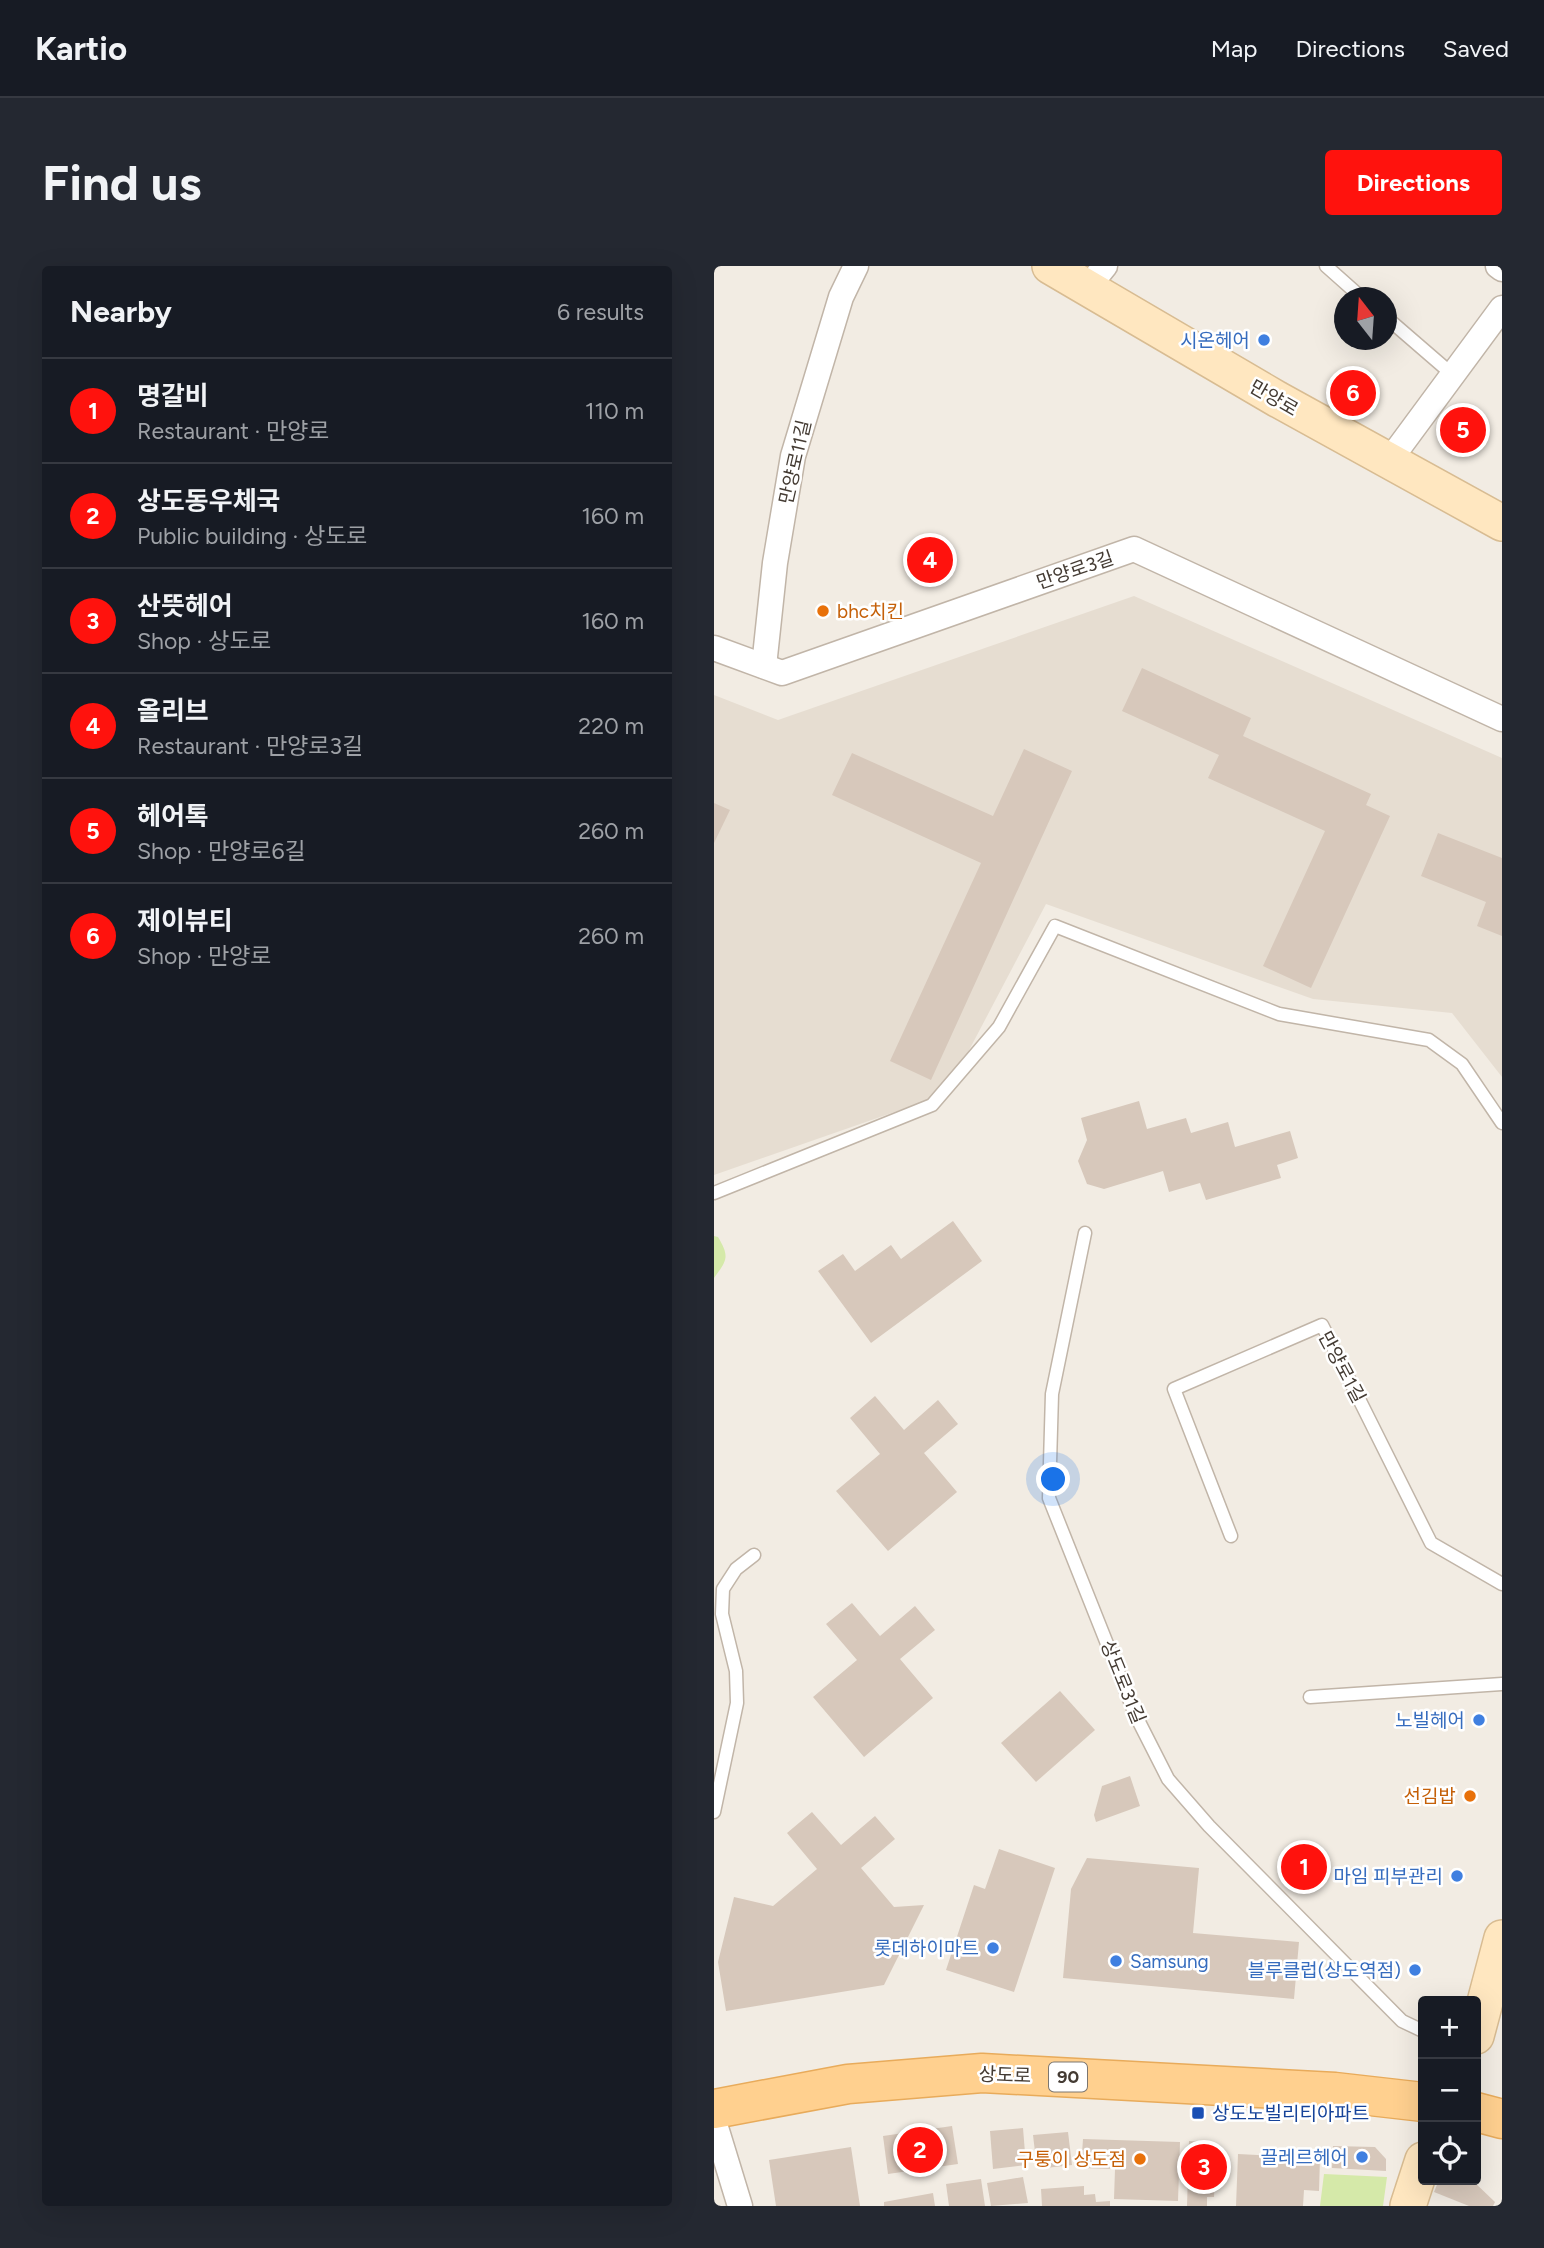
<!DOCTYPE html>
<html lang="en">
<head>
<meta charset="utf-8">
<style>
	body { margin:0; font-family:Figtree,"Noto Sans KR",sans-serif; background:#242831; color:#f1f3f6 }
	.controls { position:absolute; right:21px; bottom:21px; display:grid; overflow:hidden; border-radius:7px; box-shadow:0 7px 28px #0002 }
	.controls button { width:63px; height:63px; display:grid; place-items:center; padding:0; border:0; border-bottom:2px solid #363941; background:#171b24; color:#f1f3f6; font:35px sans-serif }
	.compass { position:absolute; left:620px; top:21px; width:63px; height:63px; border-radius:50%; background:#171b24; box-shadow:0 7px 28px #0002; rotate:343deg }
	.you { position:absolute; left:340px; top:1214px; width:24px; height:24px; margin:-18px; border:5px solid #fff; border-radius:50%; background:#1a73e8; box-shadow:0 0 0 10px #1a73e833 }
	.badge { display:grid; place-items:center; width:46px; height:46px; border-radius:50%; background:#ff120d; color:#fff; font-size:23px; font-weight:700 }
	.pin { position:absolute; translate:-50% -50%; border:4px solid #fff; box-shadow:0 2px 7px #0006 }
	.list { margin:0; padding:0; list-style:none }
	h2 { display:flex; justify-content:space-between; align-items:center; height:91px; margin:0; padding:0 28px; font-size:30px }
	h2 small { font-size:23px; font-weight:400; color:#9ea1a6 }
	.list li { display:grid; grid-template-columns:46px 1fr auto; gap:21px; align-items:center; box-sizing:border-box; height:105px; padding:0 28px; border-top:2px solid #363941 }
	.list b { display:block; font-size:26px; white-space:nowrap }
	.list p { margin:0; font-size:23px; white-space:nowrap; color:#9ea1a6 }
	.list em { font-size:23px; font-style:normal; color:#9ea1a6 }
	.icon { flex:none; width:38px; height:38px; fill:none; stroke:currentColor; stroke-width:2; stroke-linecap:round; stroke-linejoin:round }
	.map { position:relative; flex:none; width:788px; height:1940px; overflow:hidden; border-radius:7px }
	header { display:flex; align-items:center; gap:42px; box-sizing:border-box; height:98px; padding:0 35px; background:#171b24; border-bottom:2px solid #363941 }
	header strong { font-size:33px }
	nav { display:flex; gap:38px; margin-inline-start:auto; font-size:24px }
	.intro { display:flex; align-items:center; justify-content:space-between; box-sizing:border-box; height:168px; padding:0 42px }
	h1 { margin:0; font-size:49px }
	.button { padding:18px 32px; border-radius:7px; background:#ff120d; color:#fff; font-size:24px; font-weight:700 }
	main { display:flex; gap:42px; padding:0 42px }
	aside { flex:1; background:#171b24; border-radius:7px; box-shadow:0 7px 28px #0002 }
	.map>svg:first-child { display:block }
	.residential { fill:#e6ddd1 }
	.green { fill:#d5e9a9 }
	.building { fill:#d7c8bb }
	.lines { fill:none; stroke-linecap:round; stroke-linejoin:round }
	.lane-casing { stroke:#c1b5a8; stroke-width:15 }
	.street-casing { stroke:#c1b5a8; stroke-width:27 }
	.secondary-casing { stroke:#d8bc92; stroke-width:38 }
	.primary-casing { stroke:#e8ab5b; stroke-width:41 }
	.lane { stroke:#fff; stroke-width:12 }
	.street { stroke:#fff; stroke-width:24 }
	.secondary { stroke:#ffe7c0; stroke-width:35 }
	.primary { stroke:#ffd08f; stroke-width:38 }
	.shop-dot { fill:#3f7fe0; stroke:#fff; stroke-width:2.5 }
	.food-dot { fill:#e8710a; stroke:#fff; stroke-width:2.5 }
	.transit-dot { fill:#1a4fb4; stroke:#fff; stroke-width:2.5 }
	.labels { text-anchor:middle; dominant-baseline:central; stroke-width:5; stroke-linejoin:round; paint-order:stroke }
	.shield { fill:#fff; stroke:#7c7670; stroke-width:2 }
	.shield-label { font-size:18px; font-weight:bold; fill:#443b33 }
	.shop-label { font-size:19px; fill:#366cbe; stroke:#fff; text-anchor:end }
	.street-label { font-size:19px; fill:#443b33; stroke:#fff }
	.food-label { font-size:19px; fill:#c56008; stroke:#fff; text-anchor:end }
	.transit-label { font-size:19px; fill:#164399; stroke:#fff; text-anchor:start }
</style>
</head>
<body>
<header>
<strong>Kartio</strong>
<nav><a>Map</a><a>Directions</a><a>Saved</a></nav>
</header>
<div class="intro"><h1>Find us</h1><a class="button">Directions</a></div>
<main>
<aside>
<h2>Nearby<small>6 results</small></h2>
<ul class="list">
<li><span class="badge">1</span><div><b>명갈비</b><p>Restaurant · 만양로</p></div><em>110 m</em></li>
<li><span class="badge">2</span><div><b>상도동우체국</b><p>Public building · 상도로</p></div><em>160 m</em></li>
<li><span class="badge">3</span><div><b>산뜻헤어</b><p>Shop · 상도로</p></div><em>160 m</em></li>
<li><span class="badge">4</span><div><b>올리브</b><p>Restaurant · 만양로3길</p></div><em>220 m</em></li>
<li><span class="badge">5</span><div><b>헤어톡</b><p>Shop · 만양로6길</p></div><em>260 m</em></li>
<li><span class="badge">6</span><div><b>제이뷰티</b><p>Shop · 만양로</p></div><em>260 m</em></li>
</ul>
</aside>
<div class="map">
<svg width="788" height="1940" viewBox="0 0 788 1940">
	<rect width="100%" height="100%" fill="#f2ece3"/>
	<polygon class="residential" points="420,330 788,492 788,811 738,747 599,733 332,638 232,828 0,909 0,429 64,454"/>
	<g class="green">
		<path d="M0,970L4,971C16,991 13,994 0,1012Z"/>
		<polygon points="610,1908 673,1911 669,1940 606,1940"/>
	</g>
	<g class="building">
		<polygon points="428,402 537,452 529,470 657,528 652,539 676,550 597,722 549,700 611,565 494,512 505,489 408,445"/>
		<polygon points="310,483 358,505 217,814 176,795 267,597 118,529 138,487 279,550"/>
		<polygon points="0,537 16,544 0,577"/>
		<polygon points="724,567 788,592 788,670 763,660 772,636 707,610"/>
		<polygon points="425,835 433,863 472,852 477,867 514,856 521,881 576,865 584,892 563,899 567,912 492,934 486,917 455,926 449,905 390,923 373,918 364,895 373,874 367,852"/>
		<polygon points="239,955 268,995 157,1077 104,1005 129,988 141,1005 177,979 187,993"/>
		<polygon points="161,1130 190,1164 224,1134 244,1158 210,1187 243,1226 174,1285 122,1225 166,1188 136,1152"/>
		<polygon points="138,1337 166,1370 201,1340 221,1364 186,1393 219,1432 150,1491 99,1431 143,1394 112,1358"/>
		<polygon points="346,1425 381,1464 322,1516 287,1477"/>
		<polygon points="416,1510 426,1540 382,1556 380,1549 388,1520"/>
		<polygon points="98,1546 127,1579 161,1550 181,1573 147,1602 180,1641 210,1639 170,1719 12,1745 4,1696 20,1631 59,1640 103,1603 73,1567"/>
		<polygon points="285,1583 341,1602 300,1726 232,1704 260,1619 271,1623"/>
		<polygon points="373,1592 485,1602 479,1667 585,1676 580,1733 349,1712 357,1623"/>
		<polygon points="238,1860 244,1898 174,1908 169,1870"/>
		<polygon points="309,1862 312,1899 279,1903 276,1865"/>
		<polygon points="354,1866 358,1899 323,1903 319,1869"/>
		<polygon points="369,1873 466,1876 464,1935 400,1933 401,1903 367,1902"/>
		<polygon points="475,1875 502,1877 500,1931 493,1931 493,1940 473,1940"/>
		<polygon points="619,1880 661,1881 672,1893 672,1905 618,1902"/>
		<polygon points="137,1881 146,1940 62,1940 55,1894"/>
		<polygon points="524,1888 606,1892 605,1925 590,1924 589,1940 522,1940"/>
		<polygon points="309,1911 314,1937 277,1940 273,1917"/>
		<polygon points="267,1913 271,1940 235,1940 232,1918"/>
		<polygon points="725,1914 758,1914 781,1936 779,1940 755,1940 720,1926"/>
		<polygon points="370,1920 370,1929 381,1928 382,1936 396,1935 396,1940 328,1940 327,1923"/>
		<polygon points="219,1927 221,1940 170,1940 170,1936"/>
	</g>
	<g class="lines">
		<defs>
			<g id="lane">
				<polyline points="612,0 648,32"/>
				<polyline points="673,52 739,109"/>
				<polyline points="0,927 218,839 285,761 341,660 565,748 715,774 748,798 788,857"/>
				<polyline points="371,967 338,1128 335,1232 421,1448 454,1513 495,1560 688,1755 709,1765"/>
				<polyline points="517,1270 460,1123 608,1059 717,1277 788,1318"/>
				<polyline points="596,1431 788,1418"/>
				<polyline points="0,1546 23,1437 22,1405 8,1348 9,1323 22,1303 40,1289"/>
			</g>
			<g id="street">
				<polyline points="784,0 788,3"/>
				<polyline points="373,22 391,0"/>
				<polyline points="675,195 788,42"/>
				<polyline points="0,382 68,407 420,283 788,453"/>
				<polyline points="50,400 61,297 79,190 127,31 142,0"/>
				<polyline points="0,1855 26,1940"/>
			</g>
			<g id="secondary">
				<polyline points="336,0 563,133 788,257"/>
				<polyline points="762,1770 788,1672"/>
				<polyline points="694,1940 709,1894"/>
			</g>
			<g id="primary">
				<polyline points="0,1843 134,1818 268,1807 621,1826 709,1836"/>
				<polyline points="762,1846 788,1853"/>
			</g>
		</defs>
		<use href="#lane" class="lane-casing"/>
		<use href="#street" class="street-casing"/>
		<use href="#secondary" class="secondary-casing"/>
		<use href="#primary" class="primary-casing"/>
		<use href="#lane" class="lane"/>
		<use href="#street" class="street"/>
		<use href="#secondary" class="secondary"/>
		<use href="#primary" class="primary"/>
	</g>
	<g class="shop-dot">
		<circle cx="550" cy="74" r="7"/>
		<circle cx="765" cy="1454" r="7"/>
		<circle cx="743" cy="1610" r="7"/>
		<circle cx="279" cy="1682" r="7"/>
		<circle cx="402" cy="1695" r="7"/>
		<circle cx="701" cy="1704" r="7"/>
		<circle cx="648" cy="1891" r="7"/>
	</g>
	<g class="food-dot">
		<circle cx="109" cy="345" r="7"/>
		<circle cx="756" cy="1530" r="7"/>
		<circle cx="426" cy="1893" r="7"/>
	</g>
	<rect class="transit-dot" x="477" y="1840" width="14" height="14" rx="3.5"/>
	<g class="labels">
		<rect class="shield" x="335" y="1796.5" width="38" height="29" rx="5"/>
		<g class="shield-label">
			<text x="354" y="1811">90</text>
		</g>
		<g class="shop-label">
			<text x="536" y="74">시온헤어</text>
			<text x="751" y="1454">노빌헤어</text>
			<text x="729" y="1610">마임 피부관리</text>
			<text x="265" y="1682">롯데하이마트</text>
			<text x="416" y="1695" text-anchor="start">Samsung</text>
			<text x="687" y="1704">블루클럽(상도역점)</text>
			<text x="634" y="1891">끌레르헤어</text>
		</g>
		<g class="street-label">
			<text transform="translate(560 132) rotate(30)">만양로</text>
			<text transform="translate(81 196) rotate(-77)">만양로11길</text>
			<text transform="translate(361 304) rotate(-19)">만양로3길</text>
			<text transform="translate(628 1101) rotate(62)">만양로1길</text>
			<text transform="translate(409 1416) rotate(68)">상도로31길</text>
			<text transform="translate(291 1809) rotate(2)">상도로</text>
		</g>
		<g class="food-label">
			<text x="123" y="345" text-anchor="start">bhc치킨</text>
			<text x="742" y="1530">선김밥</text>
			<text x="412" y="1893">구퉁이 상도점</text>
		</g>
		<g class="transit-label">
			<text x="498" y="1847">상도노빌리티아파트</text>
		</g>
	</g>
</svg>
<div class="controls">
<button>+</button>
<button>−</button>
<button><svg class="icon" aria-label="locate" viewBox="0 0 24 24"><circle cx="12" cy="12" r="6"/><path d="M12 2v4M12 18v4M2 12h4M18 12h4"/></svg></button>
</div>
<svg class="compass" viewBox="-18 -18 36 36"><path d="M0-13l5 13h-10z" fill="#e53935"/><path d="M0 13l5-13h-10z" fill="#9ea1a6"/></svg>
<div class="you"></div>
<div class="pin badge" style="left:590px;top:1601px">1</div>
<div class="pin badge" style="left:206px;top:1884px">2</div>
<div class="pin badge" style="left:490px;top:1901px">3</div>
<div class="pin badge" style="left:216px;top:294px">4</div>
<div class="pin badge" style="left:749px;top:164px">5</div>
<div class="pin badge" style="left:639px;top:127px">6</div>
</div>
</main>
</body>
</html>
